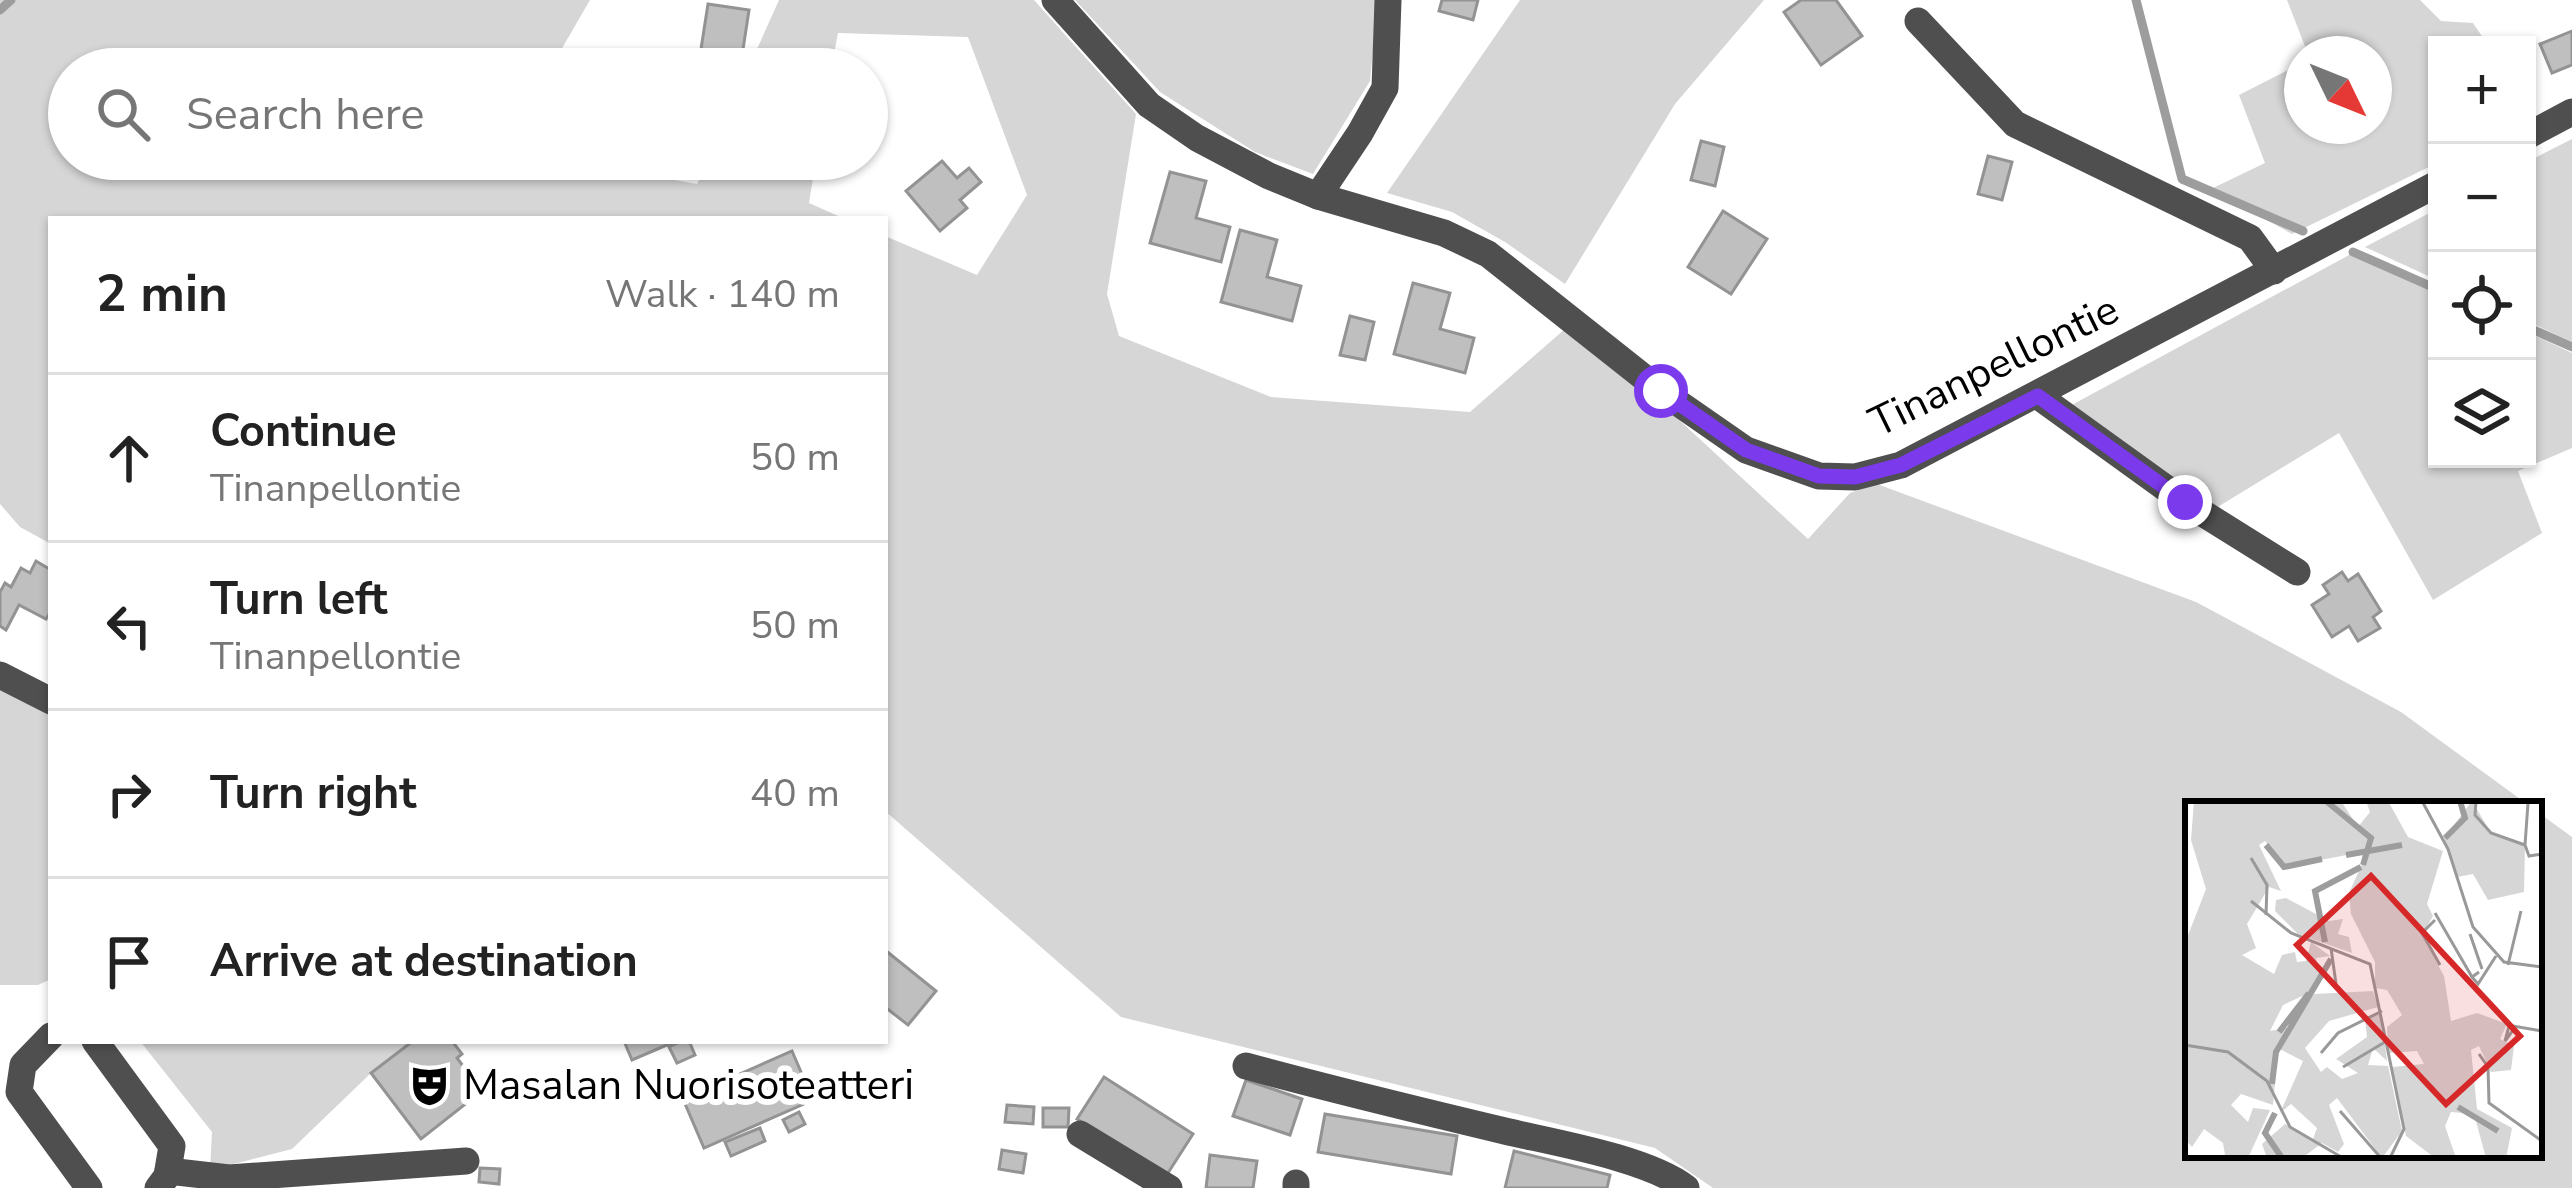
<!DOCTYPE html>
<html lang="en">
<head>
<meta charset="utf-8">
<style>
	body { margin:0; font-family:"Nunito Sans",sans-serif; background:#f6f6f6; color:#222 }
	.controls { position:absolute; right:36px; top:36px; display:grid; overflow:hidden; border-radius:0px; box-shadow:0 3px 9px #0004 }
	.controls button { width:108px; height:108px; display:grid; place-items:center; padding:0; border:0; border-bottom:3px solid #e0e0e0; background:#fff; color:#222; font:60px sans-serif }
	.compass { position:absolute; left:2284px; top:36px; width:108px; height:108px; border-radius:50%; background:#fff; box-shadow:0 3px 9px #0004; rotate:133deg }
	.stop { position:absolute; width:36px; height:36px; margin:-27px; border:9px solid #7c3aed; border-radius:50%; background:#fff }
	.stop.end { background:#7c3aed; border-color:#fff; box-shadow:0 3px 12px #0008 }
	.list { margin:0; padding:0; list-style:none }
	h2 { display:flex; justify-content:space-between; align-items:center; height:156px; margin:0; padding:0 48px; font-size:51px }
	h2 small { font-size:39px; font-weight:400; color:#767676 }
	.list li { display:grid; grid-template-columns:78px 1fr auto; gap:36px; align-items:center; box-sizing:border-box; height:168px; padding:0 48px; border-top:3px solid #e0e0e0 }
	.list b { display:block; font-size:45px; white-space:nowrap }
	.list p { margin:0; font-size:39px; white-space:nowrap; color:#767676 }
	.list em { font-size:39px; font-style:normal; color:#767676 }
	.icon { flex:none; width:66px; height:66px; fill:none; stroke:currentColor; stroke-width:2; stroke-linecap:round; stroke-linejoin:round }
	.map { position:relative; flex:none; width:2572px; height:1188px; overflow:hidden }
	.search { position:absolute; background:#fff; box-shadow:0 3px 9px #0004; left:48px; top:48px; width:840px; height:132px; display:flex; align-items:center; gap:30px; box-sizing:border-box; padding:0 42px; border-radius:66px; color:#767676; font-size:45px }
	.panel { position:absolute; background:#fff; box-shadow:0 3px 9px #0004; left:48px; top:216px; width:840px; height:828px; border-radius:0px }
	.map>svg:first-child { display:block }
	.green { fill:#d6d6d6 }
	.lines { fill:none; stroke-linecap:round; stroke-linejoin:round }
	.stream { stroke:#9d9d9d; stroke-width:9 }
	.building { fill:#bfbfbf; stroke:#939393; stroke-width:3 }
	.minor { stroke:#4f4f4f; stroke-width:27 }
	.route { stroke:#7c3aed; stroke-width:15 }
	.labels { text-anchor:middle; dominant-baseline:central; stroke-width:12; stroke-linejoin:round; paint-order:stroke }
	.street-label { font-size:42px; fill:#000; stroke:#fff }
	.poi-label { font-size:42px; fill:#000; stroke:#fff; text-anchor:start }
	.inset-river { fill:none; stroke:#9d9d9d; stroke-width:6 }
	.inset-road { fill:none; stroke:#999; stroke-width:3 }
	.view { fill:#d62828; fill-opacity:0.15; stroke:#d62828; stroke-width:6 }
	.inset-edge { fill:none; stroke:#000; stroke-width:6 }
</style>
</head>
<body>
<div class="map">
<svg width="2572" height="1188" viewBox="0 0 2572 1188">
	<rect width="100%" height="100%" fill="#fff"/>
	<g class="green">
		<polygon points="0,0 590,0 550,69 69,69 69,159 581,159 606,168 697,184 709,159 816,159 809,203 845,219 51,219 51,544 20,527 0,504"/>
		<polygon points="779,0 1034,0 1136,114 1107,294 1119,336 1271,397 1470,412 1573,322 1808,539 1850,493 1877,484 2196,602 2401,712 2527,804 2188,804 2188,1155 2539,1155 2539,813 2572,837 2572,1188 1713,1188 1655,1148 1121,1017 885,811 885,236 977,275 1027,195 968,37 838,33 831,69 748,69"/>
		<polygon points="1075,0 1378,0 1370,81 1313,174 1255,152 1160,92"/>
		<polygon points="1520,0 1764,0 1675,104 1565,284 1505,242 1452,212 1387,193"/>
		<polygon points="2287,0 2420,0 2441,21 2473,23 2488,45 2437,45 2437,163 2292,234 2211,189 2265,163 2239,95 2302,63 2302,126 2374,126 2374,54 2308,54"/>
		<polygon points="2572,139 2572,342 2527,321 2527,162"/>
		<polygon points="2437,209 2437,280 2365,247"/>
		<polygon points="2353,253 2437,291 2437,459 2527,459 2527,332 2572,353 2572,448 2518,471 2542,533 2433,600 2339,433 2216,508 2068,407"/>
		<polygon points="0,690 51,715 51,979 38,985 0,985"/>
		<polygon points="140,1041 413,1041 371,1073 292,1149 210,1170 212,1132"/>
	</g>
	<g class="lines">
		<g class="stream">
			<polyline points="2136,0 2182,179 2303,231"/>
			<polyline points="0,10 11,0"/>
			<polyline points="2353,252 2437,289"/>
			<polyline points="2527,327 2572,347"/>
		</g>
	</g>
	<g class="building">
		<polygon points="1442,0 1478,0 1473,20 1439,11"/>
		<polygon points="1801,0 1836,0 1862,36 1821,65 1784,12"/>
		<polygon points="708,4 749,10 742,56 701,49"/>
		<polygon points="2572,31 2572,65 2552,73 2540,44"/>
		<polygon points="1701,141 1724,147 1715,186 1691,180"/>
		<polygon points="1988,156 2012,162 2002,200 1978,194"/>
		<polygon points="942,161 957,178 969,168 981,182 960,200 967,208 940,231 906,191"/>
		<polygon points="1170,172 1206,181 1196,218 1230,227 1221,262 1150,243"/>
		<polygon points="1723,211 1767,239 1731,294 1688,267"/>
		<polygon points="1240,230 1277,240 1267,277 1301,286 1292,321 1221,302"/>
		<polygon points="1413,283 1450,293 1440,329 1474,338 1465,373 1394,354"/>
		<polygon points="1350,316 1374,322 1365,360 1340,355"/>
		<polygon points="36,561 51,570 51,611 46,619 19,605 6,630 0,626 0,592 5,583 11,587 21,568 30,573"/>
		<polygon points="2342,572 2348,581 2358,574 2381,611 2373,617 2380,628 2358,641 2349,626 2332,637 2312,605 2329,594 2323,585"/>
		<polygon points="885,950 936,991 908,1025 885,1007"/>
		<polygon points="413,1041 452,1041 462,1054 457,1058 482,1091 421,1139 371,1073"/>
		<polygon points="624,1041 676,1041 632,1060"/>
		<polygon points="682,1041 689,1041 695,1055 677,1063 669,1047"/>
		<polygon points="792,1051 813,1100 704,1148 683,1099"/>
		<polygon points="1104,1077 1193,1134 1166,1176 1077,1119"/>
		<polygon points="1246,1080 1302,1099 1290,1135 1233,1116"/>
		<polygon points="1007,1105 1034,1107 1033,1124 1005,1122"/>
		<polygon points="1043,1108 1069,1108 1068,1127 1043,1127"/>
		<polygon points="799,1112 805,1124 789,1132 783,1120"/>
		<polygon points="1325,1114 1457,1136 1451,1174 1318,1152"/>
		<polygon points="760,1128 765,1141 731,1156 725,1142"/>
		<polygon points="1002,1150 1026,1154 1023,1173 999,1169"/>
		<polygon points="1514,1151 1610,1175 1607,1188 1505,1188"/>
		<polygon points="1210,1155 1257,1161 1253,1188 1206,1188"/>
		<polygon points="480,1168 500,1169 499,1184 479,1182"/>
	</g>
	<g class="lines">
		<g class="minor">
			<polyline points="1055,0 1149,105 1197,138 1269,176 1318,196 1444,233 1488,254 1661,391 1746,450 1819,476 1855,477 1901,465 2437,184"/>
			<polyline points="1918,21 2015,124 2250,238 2274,271"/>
			<polyline points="2527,136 2572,112"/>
			<polyline points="1318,196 1360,133 1385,88 1388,0"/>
			<polyline points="2038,396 2185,502 2297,572"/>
			<polyline points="0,675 51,701"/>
			<polyline points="51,1036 23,1065 19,1092 89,1188"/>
			<polyline points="95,1041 172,1146 167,1176 158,1188"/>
			<path d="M1246,1066C1333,1090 1421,1111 1509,1132C1557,1143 1649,1159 1686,1188"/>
			<polyline points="1080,1134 1169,1188"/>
			<polyline points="168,1171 229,1178 466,1161"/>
			<polyline points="1296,1188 1296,1183"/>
		</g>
	</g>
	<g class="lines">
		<polyline class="route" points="1661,391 1746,450 1819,476 1855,477 1901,465 2038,396 2185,502"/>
	</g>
	<defs>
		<symbol id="theatre-bare" viewBox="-9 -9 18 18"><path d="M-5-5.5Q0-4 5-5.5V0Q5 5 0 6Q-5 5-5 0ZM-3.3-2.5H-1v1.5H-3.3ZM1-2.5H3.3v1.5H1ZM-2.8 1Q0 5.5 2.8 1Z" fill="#000" stroke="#fff" stroke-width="2.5" paint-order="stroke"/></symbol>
	</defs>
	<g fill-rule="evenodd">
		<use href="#theatre-bare" x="400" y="1056" width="59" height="59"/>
	</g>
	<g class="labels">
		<g class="street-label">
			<text transform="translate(1994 366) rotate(-26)">Tinanpellontie</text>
		</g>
		<g class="poi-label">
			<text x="463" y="1085">Masalan Nuorisoteatteri</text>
		</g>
	</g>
	<g transform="translate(2185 801)">
		<rect width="357" height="357" fill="#fff"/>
		<path d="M9,0H156L173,26L185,11L181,0H203L223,36L258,50L242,103L248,115L237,134L259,175L266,220L292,212L322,223L315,238L329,245L326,269L306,271L294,245L286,249L292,308L327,327L321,357H301L289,313L266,311L260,325L271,357H250L221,335L207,266L239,263L232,250L203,252L202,226L217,214L202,189L190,187V161L166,113L164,92L183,50L99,66L80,40L74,44L96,90L84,86L62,123L71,147L57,154L89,173L97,154L110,151L112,161L121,160L126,141L145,155L131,157L135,174L124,192L98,204L85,230L107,226L129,193L188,190L193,206L144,220L120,247L136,271L142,266L157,278L173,272L151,258L182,236L180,219L196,212L202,260L188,247L183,264L203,265L217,330L197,357L152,297L144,304L159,343L153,351L137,342L117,357H82L77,343L100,323L128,338L132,327L106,303L95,312L118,260L93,247L88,304L56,293L46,304L63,321L68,307L85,309L63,357H28L40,354L38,342L19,328L7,346L0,338V142L21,88L6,39ZM287,0L306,32L340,44L339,91L303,99L288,73L272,76L259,37ZM101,97L144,120L158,118L153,133L164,136L167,152L113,133L90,110L91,99Z" fill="#d6d6d6"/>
		<path class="inset-river" d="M141,0L186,37L178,64M260,37L280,17L275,0M81,44L99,66L137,58M161,54L217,44M140,141L130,90L176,66M94,231L124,192M87,283L91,251L146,158M273,306L313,330M90,312L80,332L97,357"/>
		<path class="inset-road" d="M237,0L263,48L288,126L319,161L357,166M291,0L290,14L306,32L340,44L344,55L357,53M340,44L343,2M66,57L82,84L81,114M66,100L106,132L185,163L219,328L205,357M250,112L287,176M250,119L237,132L255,164M285,133L297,168M146,147L151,183M323,164L336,110M294,171L287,176L293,183L311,155M331,225L320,240L324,225H328L357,230M0,244L43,251L82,280L105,326L158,357M136,252L153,232L197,210M294,253L303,266L304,302L357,340M158,266L200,241M155,310L196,357"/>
		<path class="view" d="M186,75L335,235L261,303L112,144Z"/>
		<rect width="357" height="357" class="inset-edge"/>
	</g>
</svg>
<div class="controls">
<button>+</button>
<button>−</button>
<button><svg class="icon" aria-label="locate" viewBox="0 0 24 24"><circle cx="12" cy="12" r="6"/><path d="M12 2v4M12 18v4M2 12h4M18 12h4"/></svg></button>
<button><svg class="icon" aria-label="layers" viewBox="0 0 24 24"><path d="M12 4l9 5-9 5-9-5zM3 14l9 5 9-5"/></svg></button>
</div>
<svg class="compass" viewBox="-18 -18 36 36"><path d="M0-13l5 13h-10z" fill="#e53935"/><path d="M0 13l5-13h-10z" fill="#767676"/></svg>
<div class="stop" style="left:1661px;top:391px"></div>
<div class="stop end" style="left:2185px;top:502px"></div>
<div class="search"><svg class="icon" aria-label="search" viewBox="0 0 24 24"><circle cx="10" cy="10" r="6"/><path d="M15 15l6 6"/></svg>Search here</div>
<section class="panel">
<h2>2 min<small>Walk · 140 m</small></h2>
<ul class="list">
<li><svg class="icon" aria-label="ahead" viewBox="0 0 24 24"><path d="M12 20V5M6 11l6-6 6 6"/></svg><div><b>Continue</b><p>Tinanpellontie</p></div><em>50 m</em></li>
<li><svg class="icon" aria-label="left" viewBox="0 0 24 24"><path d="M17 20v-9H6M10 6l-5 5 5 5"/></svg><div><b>Turn left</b><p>Tinanpellontie</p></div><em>50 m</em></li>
<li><svg class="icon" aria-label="right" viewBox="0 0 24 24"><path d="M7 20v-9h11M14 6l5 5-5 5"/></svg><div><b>Turn right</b></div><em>40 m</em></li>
<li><svg class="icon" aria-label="arrive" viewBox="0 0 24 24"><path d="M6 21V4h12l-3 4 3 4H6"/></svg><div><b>Arrive at destination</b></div></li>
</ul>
</section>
</div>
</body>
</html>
